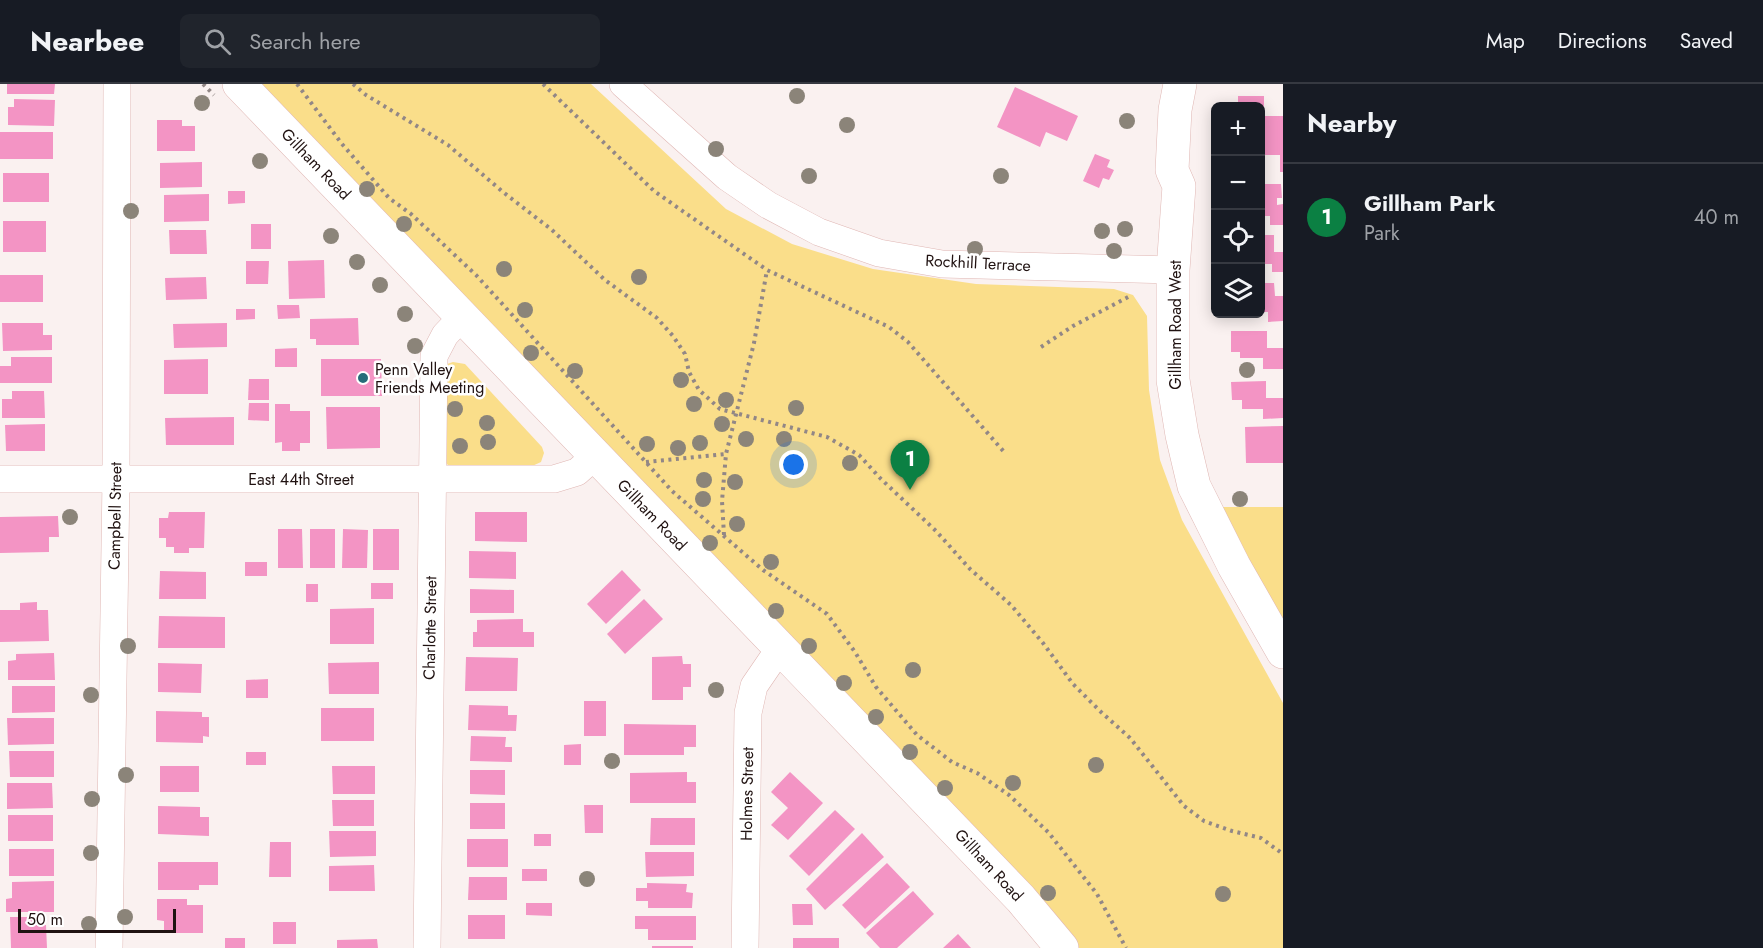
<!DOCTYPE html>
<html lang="en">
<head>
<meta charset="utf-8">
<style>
	body { margin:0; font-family:Jost,sans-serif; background:#20242c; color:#f1f3f6 }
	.controls { position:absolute; right:18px; top:18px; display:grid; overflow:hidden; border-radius:9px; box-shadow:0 3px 15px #0003 }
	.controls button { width:54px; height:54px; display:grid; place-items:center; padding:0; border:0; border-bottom:2px solid #363941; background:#171b24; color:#f1f3f6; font:30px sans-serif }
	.scale { position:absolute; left:18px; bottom:15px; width:158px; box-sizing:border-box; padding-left:6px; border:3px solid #201211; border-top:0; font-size:16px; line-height:21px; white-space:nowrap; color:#201211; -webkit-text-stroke:4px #fff; paint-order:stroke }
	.you { position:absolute; left:794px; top:381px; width:21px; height:21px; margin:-15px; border:4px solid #fff; border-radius:50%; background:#1a73e8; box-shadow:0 0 0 9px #1a73e833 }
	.badge { display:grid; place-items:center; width:39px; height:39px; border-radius:50%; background:#0b8043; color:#fff; font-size:20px; font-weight:700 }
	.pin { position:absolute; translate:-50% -50px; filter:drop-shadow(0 2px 3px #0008) }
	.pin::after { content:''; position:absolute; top:32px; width:21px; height:18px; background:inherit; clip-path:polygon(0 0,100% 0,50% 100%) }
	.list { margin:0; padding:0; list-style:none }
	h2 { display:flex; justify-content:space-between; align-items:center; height:78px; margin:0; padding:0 24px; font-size:26px }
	h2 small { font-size:20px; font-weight:400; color:#9ea1a6 }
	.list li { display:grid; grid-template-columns:39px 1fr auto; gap:18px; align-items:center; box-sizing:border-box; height:108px; padding:0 24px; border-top:2px solid #363941 }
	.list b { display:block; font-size:22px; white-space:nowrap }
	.list p { margin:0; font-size:20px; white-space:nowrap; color:#9ea1a6 }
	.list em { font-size:20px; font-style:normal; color:#9ea1a6 }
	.icon { flex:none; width:33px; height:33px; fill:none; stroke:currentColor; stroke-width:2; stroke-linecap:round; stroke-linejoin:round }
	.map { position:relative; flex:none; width:1283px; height:864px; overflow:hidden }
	header { display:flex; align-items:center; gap:36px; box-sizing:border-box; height:84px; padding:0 30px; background:#171b24; border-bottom:2px solid #363941 }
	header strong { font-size:28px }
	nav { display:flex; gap:33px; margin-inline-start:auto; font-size:21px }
	.search { width:420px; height:54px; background:#20242c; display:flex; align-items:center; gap:15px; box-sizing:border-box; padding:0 21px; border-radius:9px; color:#9ea1a6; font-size:22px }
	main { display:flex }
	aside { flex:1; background:#171b24 }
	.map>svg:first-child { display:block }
	.green { fill:#fade8a }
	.building { fill:#f394c4 }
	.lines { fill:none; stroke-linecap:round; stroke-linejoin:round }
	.minor-casing { stroke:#e0b7b4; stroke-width:28 }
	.major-casing { stroke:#e0b7b4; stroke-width:34 }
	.path { stroke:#928786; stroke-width:4; stroke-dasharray:3 4.5; stroke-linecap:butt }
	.minor { stroke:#fff; stroke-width:27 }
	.major { stroke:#fff; stroke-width:33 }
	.tree { fill:#8b8479 }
	.poi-dot { fill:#256c79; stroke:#fff; stroke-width:2 }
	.labels { text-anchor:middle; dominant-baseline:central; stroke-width:5; stroke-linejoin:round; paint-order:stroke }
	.street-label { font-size:16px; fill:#201211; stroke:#fff }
	.poi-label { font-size:16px; fill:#201211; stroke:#fff; text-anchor:start }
</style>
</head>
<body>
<header>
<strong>Nearbee</strong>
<div class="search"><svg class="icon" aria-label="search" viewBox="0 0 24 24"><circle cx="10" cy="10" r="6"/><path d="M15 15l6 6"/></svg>Search here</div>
<nav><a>Map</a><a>Directions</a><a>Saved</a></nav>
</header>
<main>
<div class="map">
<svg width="1283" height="864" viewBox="0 0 1283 864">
	<rect width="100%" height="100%" fill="#faf1f0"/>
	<g class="green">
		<polygon points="256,0 591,0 726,125 792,160 873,185 976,200 1114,205 1133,211 1147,232 1149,306 1160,376 1182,436 1283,619 1283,864 1074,864"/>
		<polygon points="453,278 465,280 542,363 544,369 541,378 530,383 450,383 446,379 447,280"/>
		<polygon points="1213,423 1283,423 1283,554"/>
	</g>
	<g class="building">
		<polygon points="7,0 55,0 54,10 7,10"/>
		<polygon points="1015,3 1078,32 1067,57 1046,48 1040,63 997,43"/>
		<polygon points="1238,12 1264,12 1264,32 1283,32 1283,88 1280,88 1280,71 1260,71 1260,22 1238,22"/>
		<polygon points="14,15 55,16 54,42 8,41 8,23 14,23"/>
		<polygon points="157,36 182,36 182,42 195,42 195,67 157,67"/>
		<rect x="0" y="48" width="53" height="27"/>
		<polygon points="1095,70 1110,76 1107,83 1114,86 1109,96 1103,94 1099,104 1083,97"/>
		<polygon points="202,78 202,103 160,104 160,79"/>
		<rect x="3" y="89" width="46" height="29"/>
		<polygon points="1260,100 1281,100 1282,114 1277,114 1277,121 1283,120 1283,141 1270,141 1270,132 1260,132"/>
		<polygon points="228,107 245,107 245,119 228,120"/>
		<polygon points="209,110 209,137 164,138 164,111"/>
		<rect x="3" y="137" width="43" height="31"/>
		<rect x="251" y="140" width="20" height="25"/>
		<polygon points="169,146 206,146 207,170 170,170"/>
		<polygon points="1260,151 1274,151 1274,168 1283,168 1283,188 1272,188 1272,180 1260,180"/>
		<polygon points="324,176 325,214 289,215 288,177"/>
		<polygon points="246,177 269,177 268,200 246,200"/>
		<rect x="0" y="191" width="43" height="27"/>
		<polygon points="206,193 207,215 166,216 165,194"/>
		<polygon points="1260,199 1274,199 1275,212 1283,212 1283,237 1268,238 1268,228 1260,228"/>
		<polygon points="277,221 299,221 300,234 278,235"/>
		<polygon points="236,225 255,225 255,235 236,236"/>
		<polygon points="358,234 359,261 316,261 316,255 310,255 310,235"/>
		<polygon points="2,239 43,239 43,251 52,251 52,266 3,267"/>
		<polygon points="227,239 227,263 174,264 173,240"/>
		<polygon points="1231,247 1267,247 1267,264 1283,264 1283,285 1263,285 1263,274 1240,274 1240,268 1231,268"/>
		<polygon points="297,264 297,283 275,283 275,265"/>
		<polygon points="11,273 52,273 52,299 0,299 0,282 11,282"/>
		<polygon points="208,275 208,310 164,310 164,276"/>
		<polygon points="321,275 381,275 382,312 321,312"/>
		<polygon points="249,295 269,295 269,316 248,316"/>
		<polygon points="1266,297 1266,314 1283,314 1283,334 1263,335 1263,325 1242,325 1242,316 1232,316 1231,298"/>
		<polygon points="12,307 44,307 45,334 2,334 2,315 12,315"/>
		<polygon points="249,319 269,319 269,337 248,336"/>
		<polygon points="275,320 290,320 290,327 310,327 310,359 300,359 300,367 282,367 282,358 275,359"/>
		<polygon points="326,323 380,323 380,364 327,365"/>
		<polygon points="234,333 234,361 166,361 165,334"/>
		<polygon points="45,340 45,367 6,367 5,341"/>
		<polygon points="1283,342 1283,379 1246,379 1245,343"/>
		<polygon points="169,428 205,428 204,464 189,464 189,469 174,469 174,463 166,463 166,454 159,454 159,434 168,434"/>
		<polygon points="475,428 527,428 527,458 475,457"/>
		<polygon points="58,432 59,453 49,453 49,468 0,469 0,433"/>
		<polygon points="278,445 302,445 303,484 278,484"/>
		<rect x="310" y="445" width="25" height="39"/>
		<polygon points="343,445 368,446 367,484 342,484"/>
		<rect x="373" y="445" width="26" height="41"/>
		<polygon points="469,467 516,468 516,495 469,494"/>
		<rect x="245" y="478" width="22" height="14"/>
		<polygon points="622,486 641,506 606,540 587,520"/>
		<polygon points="160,487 206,488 206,515 159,515"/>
		<rect x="371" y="499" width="22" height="16"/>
		<rect x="306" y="500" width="12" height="18"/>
		<polygon points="470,505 514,506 514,529 470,529"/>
		<polygon points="644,515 663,535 625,570 607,550"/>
		<polygon points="37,518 37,526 48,526 49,557 0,558 0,526 20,526 20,519"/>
		<polygon points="374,524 374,560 330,560 330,525"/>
		<polygon points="159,532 225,533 225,564 158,564"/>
		<polygon points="523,535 523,548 534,548 534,563 473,563 473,548 477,548 477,536"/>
		<polygon points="54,569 55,596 8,596 8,577 16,576 16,570"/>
		<polygon points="682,572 683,580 691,580 691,603 683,603 683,616 652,616 652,573"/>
		<polygon points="466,573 518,574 517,607 465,607"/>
		<polygon points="379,578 379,610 329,610 328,579"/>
		<polygon points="158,579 202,580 201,609 158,608"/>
		<polygon points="268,595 268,614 246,614 246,596"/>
		<polygon points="12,602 55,602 55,628 12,629"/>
		<rect x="584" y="617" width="22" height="35"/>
		<polygon points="469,621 508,622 508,631 517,631 516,647 468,646"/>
		<rect x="321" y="624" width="53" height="33"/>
		<polygon points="156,627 202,628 202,633 209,633 209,653 203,652 203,659 156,658"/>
		<polygon points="7,634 54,634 54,660 8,661"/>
		<polygon points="624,640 696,641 696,663 684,663 684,671 624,671"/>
		<polygon points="471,652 506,653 505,663 512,663 512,678 470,677"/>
		<polygon points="581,660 581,681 564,681 564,661"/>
		<polygon points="9,667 54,667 54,693 10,693"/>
		<rect x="246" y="668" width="20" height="13"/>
		<rect x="160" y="682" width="39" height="26"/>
		<polygon points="332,682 375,682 375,710 333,710"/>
		<polygon points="470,686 505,686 505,711 470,710"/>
		<polygon points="687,688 687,698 696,698 696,719 630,719 630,689"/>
		<polygon points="790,688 823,719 788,756 771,741 788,724 771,708"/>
		<polygon points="7,699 52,699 53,724 7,725"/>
		<polygon points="332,716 374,716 374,742 333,742"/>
		<rect x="470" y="719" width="35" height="26"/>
		<polygon points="584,721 603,721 603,749 585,749"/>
		<polygon points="158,722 200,723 200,733 209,733 209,752 158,750"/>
		<polygon points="835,726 855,745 809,792 789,772"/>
		<rect x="8" y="731" width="45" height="26"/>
		<polygon points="651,734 695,734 695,761 650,761"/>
		<polygon points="329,747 376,747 376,772 330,773"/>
		<polygon points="862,749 884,773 825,826 806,805"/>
		<rect x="534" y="750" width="17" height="12"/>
		<rect x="467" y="755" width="41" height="28"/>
		<polygon points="270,758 291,758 291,793 269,793"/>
		<rect x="9" y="765" width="45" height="27"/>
		<polygon points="645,768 694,768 694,792 646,793"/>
		<polygon points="158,778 218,778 218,801 199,801 199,806 158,806"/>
		<polygon points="887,779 910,803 865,845 842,821"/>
		<polygon points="374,781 375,807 329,807 329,782"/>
		<rect x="522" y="785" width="25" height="12"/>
		<polygon points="469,793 507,793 507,816 468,816"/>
		<polygon points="54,797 54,828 6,828 6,815 12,814 12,798"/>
		<polygon points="647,799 687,800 686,808 693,809 692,824 648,824 648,817 636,817 636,804 647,804"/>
		<polygon points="913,807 934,830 897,864 880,864 866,849"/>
		<polygon points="157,815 187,815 187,821 203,821 203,849 164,849 164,837 157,836"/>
		<polygon points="526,819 552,819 552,832 526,831"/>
		<polygon points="792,820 812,820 813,841 793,841"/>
		<rect x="468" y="831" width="37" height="24"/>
		<polygon points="635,832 696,832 696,856 648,856 648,845 635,845"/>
		<polygon points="10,833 34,833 35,841 46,841 47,864 11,864"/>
		<rect x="273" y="838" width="23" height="22"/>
		<polygon points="958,850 971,864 943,864"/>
		<rect x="225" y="854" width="20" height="10"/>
		<rect x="793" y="854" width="46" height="10"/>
		<polygon points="377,855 378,864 337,864 337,856"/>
		<rect x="652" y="862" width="41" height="2"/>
	</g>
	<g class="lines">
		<defs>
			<g id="minor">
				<polyline points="623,0 727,93 768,121 819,148 879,169 942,180 1173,186"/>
				<polyline points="0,395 554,395 577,388 595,372"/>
				<polyline points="109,864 116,395 117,0"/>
				<polyline points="427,864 434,272 445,251 462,233"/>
				<polyline points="745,864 748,629 754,602 780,564"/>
			</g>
			<g id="major">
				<polyline points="239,0 1021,815 1062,864"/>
				<polyline points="1180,0 1175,26 1172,86 1179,102 1173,186 1173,296 1182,351 1194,402 1234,482 1283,568"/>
			</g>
		</defs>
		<use href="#minor" class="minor-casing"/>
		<use href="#major" class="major-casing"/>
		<g class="path">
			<polyline points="203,0 214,11"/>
			<polyline points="297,0 342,60 389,114 411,130 476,191 672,407 763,486 827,530 855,568 876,603 917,651 952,678 977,689 1009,711 1048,748 1097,810 1126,864"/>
			<polyline points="353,0 366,11 448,61 503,108 552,146 605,196 657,234 673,252 685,270 689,288 699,306 720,325 827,353 859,371 881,395 936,447 970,485 1011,521 1043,559 1073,600 1101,628 1130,654 1184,722 1204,737 1232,747 1261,754 1283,770"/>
			<polyline points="543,0 654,107 767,186 889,243 908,258 1005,369"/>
			<polyline points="1041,263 1073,242 1132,211"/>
			<polyline points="646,378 726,370"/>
			<polyline points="724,451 722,417 726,370 754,259 767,186"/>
		</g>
		<use href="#minor" class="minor"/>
		<use href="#major" class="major"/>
	</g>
	<g class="tree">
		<circle cx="797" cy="12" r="8"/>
		<circle cx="202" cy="19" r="8"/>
		<circle cx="1127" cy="37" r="8"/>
		<circle cx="847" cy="41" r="8"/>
		<circle cx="716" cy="65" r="8"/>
		<circle cx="260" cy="77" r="8"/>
		<circle cx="809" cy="92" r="8"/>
		<circle cx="1001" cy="92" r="8"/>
		<circle cx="367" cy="105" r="8"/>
		<circle cx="131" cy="127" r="8"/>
		<circle cx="404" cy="140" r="8"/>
		<circle cx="1125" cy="145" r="8"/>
		<circle cx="1102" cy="147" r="8"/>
		<circle cx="331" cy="152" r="8"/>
		<circle cx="975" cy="165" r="8"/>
		<circle cx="1114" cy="167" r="8"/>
		<circle cx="357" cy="178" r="8"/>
		<circle cx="504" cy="185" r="8"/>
		<circle cx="639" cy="193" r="8"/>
		<circle cx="380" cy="201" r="8"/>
		<circle cx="525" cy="226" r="8"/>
		<circle cx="405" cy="230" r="8"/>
		<circle cx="415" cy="262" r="8"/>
		<circle cx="531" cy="269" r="8"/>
		<circle cx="1247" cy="286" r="8"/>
		<circle cx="575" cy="287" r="8"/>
		<circle cx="681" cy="296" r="8"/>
		<circle cx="726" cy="316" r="8"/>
		<circle cx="694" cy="320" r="8"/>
		<circle cx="796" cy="324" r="8"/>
		<circle cx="455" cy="325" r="8"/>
		<circle cx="487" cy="339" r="8"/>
		<circle cx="722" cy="340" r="8"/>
		<circle cx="746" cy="355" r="8"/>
		<circle cx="784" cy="355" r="8"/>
		<circle cx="488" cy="358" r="8"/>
		<circle cx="700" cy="359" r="8"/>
		<circle cx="647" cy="360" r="8"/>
		<circle cx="460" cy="362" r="8"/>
		<circle cx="678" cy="364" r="8"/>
		<circle cx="850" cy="379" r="8"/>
		<circle cx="704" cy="396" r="8"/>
		<circle cx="735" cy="398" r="8"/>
		<circle cx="703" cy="415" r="8"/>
		<circle cx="1240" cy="415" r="8"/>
		<circle cx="70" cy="433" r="8"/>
		<circle cx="737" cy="440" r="8"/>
		<circle cx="710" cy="459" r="8"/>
		<circle cx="771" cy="478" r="8"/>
		<circle cx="776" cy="527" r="8"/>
		<circle cx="128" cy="562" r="8"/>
		<circle cx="809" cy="562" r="8"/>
		<circle cx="913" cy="586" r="8"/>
		<circle cx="844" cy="599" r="8"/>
		<circle cx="716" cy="606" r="8"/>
		<circle cx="91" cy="611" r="8"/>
		<circle cx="876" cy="633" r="8"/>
		<circle cx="910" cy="668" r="8"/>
		<circle cx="612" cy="677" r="8"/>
		<circle cx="1096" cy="681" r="8"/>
		<circle cx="126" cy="691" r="8"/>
		<circle cx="1013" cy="699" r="8"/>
		<circle cx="945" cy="704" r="8"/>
		<circle cx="92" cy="715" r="8"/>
		<circle cx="91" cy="769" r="8"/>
		<circle cx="587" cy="795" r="8"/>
		<circle cx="1048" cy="809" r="8"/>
		<circle cx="1223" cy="810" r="8"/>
		<circle cx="125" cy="833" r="8"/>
		<circle cx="89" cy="840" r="8"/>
	</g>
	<circle class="poi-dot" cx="363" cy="294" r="6"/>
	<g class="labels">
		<g class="street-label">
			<text transform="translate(316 80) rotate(46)">Gillham Road</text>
			<text transform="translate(978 179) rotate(3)">Rockhill Terrace</text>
			<text transform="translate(1175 241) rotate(-90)">Gillham Road West</text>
			<text x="301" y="395">East 44th Street</text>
			<text transform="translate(652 431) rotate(46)">Gillham Road</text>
			<text transform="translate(115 432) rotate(-89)">Campbell Street</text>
			<text transform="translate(430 544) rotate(-89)">Charlotte Street</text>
			<text transform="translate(747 710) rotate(-89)">Holmes Street</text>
			<text transform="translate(989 781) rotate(47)">Gillham Road</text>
		</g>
		<g class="poi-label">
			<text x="375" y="285">Penn Valley<tspan x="375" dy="18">Friends Meeting</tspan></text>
		</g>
	</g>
</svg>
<div class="controls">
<button>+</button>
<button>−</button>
<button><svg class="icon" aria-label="locate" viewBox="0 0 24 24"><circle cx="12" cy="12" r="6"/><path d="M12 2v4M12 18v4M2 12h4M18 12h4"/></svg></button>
<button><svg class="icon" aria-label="layers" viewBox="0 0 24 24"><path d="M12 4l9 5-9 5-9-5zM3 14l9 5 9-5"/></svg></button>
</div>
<div class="scale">50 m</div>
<div class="you"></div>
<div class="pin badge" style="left:910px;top:406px">1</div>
</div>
<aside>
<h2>Nearby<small></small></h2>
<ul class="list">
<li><span class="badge">1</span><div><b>Gillham Park</b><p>Park</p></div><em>40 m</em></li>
</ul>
</aside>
</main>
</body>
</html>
